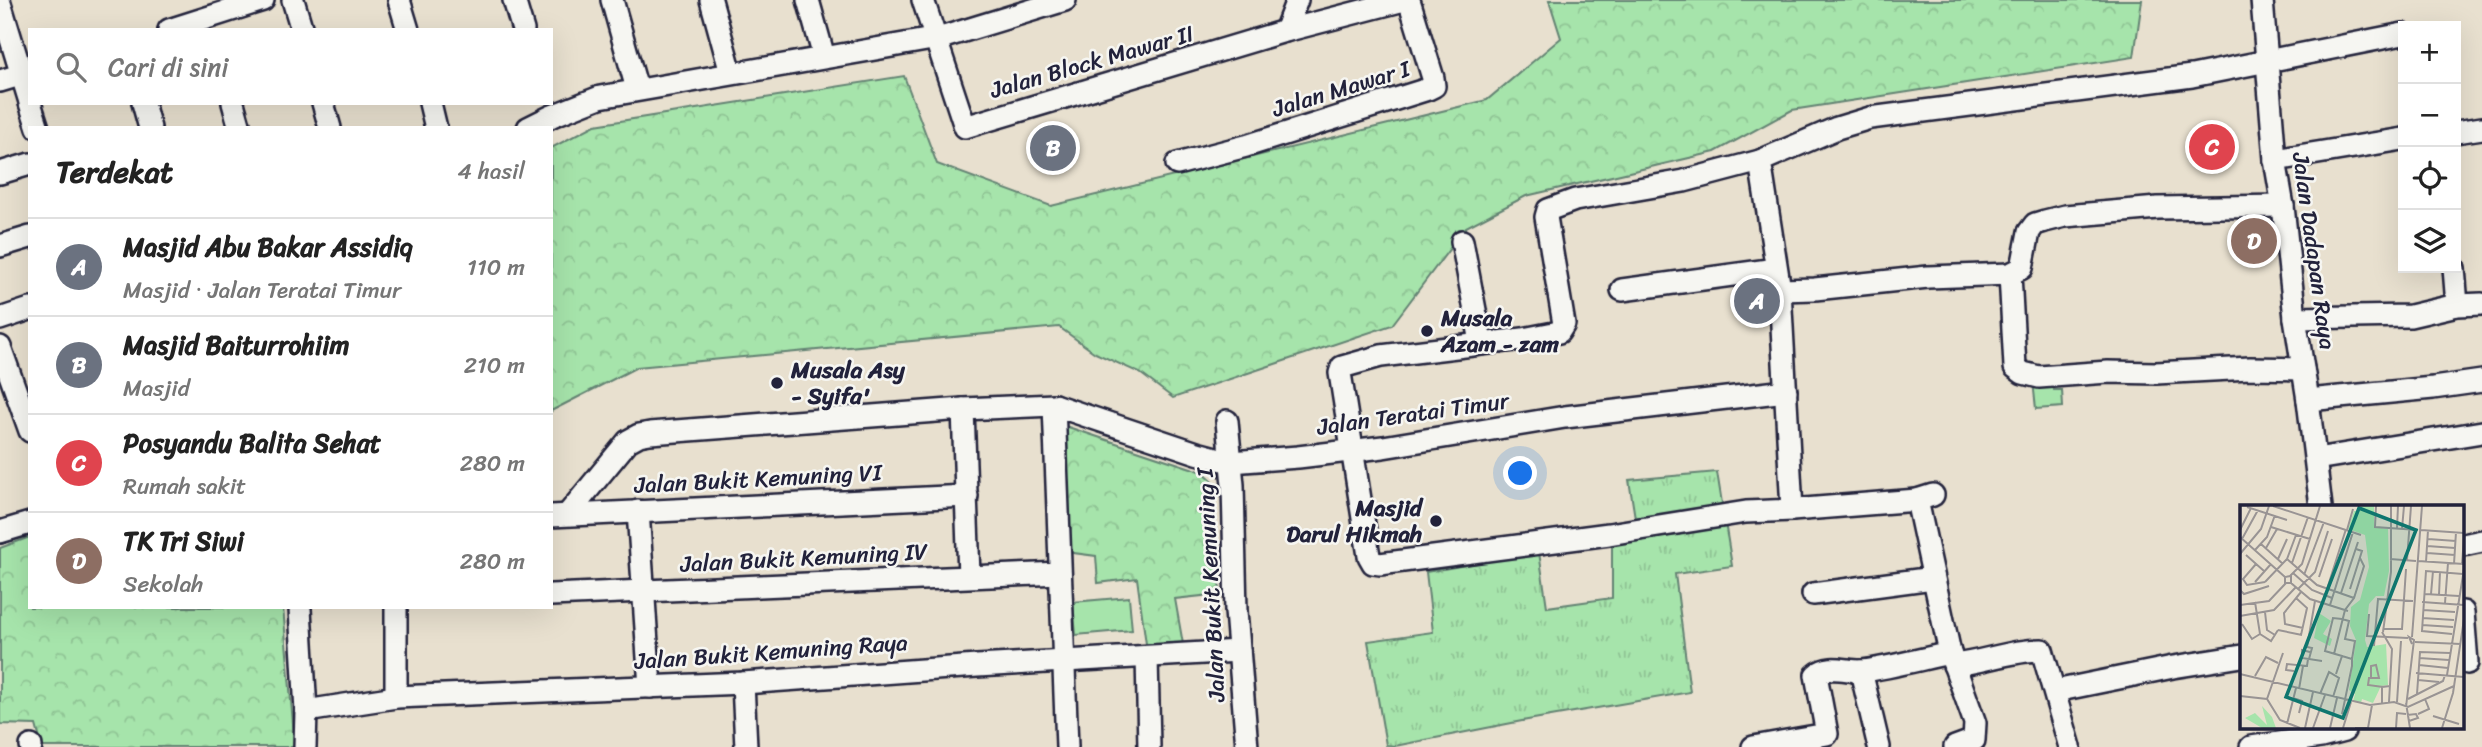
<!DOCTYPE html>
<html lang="id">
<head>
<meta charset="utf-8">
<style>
	body { margin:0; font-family:Sriracha,sans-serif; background:#f2f2f2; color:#222 }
	.controls { position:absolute; right:21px; top:21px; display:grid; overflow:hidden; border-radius:0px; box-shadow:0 7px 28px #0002 }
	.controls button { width:63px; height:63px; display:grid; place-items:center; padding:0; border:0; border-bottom:2px solid #e0e0e0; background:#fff; color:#222; font:35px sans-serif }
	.you { position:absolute; left:1521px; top:474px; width:24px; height:24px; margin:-18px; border:5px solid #fff; border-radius:50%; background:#1a73e8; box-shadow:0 0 0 10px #1a73e833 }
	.badge { display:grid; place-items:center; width:46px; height:46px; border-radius:50%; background:#b45309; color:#fff; font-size:23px; font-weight:700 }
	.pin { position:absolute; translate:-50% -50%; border:4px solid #fff; box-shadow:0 2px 7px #0006 }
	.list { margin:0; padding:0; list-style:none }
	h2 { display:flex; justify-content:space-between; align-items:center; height:91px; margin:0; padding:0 28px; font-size:30px }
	h2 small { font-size:23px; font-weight:400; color:#767676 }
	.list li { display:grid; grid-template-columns:46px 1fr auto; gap:21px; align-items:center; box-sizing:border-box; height:98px; padding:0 28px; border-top:2px solid #e0e0e0 }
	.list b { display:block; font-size:26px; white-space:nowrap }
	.list p { margin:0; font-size:23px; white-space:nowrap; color:#767676 }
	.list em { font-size:23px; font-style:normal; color:#767676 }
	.icon { flex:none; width:38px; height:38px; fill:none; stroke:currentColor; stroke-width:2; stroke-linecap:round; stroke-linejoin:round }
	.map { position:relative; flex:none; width:2482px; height:747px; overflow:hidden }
	.search { position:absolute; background:#fff; box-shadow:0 7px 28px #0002; left:28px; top:28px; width:525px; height:77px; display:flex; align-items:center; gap:18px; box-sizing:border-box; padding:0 24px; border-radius:0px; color:#767676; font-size:26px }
	.panel { position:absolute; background:#fff; box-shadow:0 7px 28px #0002; left:28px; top:126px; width:525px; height:483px; border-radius:0px }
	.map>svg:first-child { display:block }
	.grass { fill:url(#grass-tufts); stroke:#648373; stroke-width:2 }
	.forest { fill:url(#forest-crowns); stroke:#648373; stroke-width:2 }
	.garden { fill:#a6e4ab; stroke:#648373; stroke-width:2 }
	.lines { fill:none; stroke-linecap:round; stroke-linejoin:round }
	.minor-casing { stroke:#22223b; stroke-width:26 }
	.minor { stroke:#f6f6f2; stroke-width:21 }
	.poi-dot { fill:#22223b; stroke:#f6f6f2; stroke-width:2.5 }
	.labels { text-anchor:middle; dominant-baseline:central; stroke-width:5; stroke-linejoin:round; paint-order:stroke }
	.street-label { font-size:23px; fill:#22223b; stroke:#f6f6f2 }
	.poi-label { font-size:23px; font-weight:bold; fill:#22223b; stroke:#f6f6f2; text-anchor:start }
	.inset-road { fill:none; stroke:#999494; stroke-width:2 }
	.view { fill:#0f766e; fill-opacity:0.15; stroke:#0f766e; stroke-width:3.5 }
	.inset-edge { fill:none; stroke:#22223b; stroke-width:3.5 }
</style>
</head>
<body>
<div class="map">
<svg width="2482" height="747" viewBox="0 0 2482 747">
	<defs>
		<pattern id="grass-tufts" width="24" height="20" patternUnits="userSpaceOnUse" patternTransform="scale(1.75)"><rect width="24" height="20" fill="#a6e4ab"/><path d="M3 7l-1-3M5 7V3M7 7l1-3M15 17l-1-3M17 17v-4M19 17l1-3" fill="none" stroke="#8fc394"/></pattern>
		<pattern id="forest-crowns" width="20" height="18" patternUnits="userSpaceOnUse" patternTransform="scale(1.75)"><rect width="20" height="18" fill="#a6e4ab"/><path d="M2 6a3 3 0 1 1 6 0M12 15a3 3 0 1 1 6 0" fill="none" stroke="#8fc394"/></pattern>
	</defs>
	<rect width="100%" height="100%" fill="#e8e0cf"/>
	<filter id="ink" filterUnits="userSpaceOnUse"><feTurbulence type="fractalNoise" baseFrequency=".0143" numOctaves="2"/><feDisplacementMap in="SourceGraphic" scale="14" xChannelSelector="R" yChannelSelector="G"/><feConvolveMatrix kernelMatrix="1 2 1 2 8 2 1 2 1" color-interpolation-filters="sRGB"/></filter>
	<g filter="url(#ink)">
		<polygon class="grass" points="1717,472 1732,566 1675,574 1690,692 1522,721 1395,746 1386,745 1368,641 1433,632 1426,572 1539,552 1547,607 1612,598 1612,543 1679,535 1676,513 1635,518 1629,480"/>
		<g class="forest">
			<polygon points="1549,0 2142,0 2134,57 1792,110 1715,152 1526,196 1466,227 1392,325 1173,398 1140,373 1095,353 1059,327 637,367 551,411 551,148 595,125 904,76 937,164 1051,206 1487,100 1561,38"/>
			<polygon points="1065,426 1203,472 1212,480 1220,594 1175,599 1183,644 1146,644 1137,578 1098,583 1096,556 1066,552"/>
			<polygon points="30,537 30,607 283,607 295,747 42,747 36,725 0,724 0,548"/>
		</g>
		<g class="garden">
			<polygon points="2053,380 2054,390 2062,390 2063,407 2036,409 2033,381"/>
			<polygon points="1129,597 1132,630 1076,635 1073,602"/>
		</g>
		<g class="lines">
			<defs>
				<g id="minor">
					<polyline points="293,0 302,30"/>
					<polyline points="399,0 408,30"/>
					<polyline points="514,0 523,30"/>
					<polyline points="612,0 637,89"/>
					<polyline points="711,0 731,73"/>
					<polyline points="808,0 824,57"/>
					<polyline points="923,0 965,127 1285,31 1404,0"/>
					<polyline points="2262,0 2275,160 2283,206 2295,318 2308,400 2321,507"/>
					<polyline points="0,3 30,102"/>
					<polyline points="169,30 263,0"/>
					<polyline points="1285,31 1297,0"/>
					<polyline points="0,81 30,72"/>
					<polyline points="30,103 38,128"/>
					<polyline points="143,103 150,128"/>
					<polyline points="233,103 240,128"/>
					<polyline points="323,103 330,128"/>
					<polyline points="430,103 436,128"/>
					<polyline points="528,128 552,116 600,97 944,37 1065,0"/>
					<polyline points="2456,132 2482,128"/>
					<polyline points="2275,160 2403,139"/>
					<polyline points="1760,161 1684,181 1575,200 1548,210 1546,217 1564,324 1559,332 1523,339 1381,356 1342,367 1340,373 1369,556 1373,563 1380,564 1609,534 1746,512 1792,510 1780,290 1815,289 1928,277 2010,274"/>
					<polyline points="1177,164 1246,146 1428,89 1434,86 1433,78 1409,0"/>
					<polyline points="0,173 30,164"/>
					<polyline points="2283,206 2158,208 2065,216 2045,221 2035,224 2029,232 2022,268 2010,274 2015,367 2023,373 2039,377 2108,372 2156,373 2250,368 2303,369"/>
					<polyline points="1462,241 1481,342"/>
					<polyline points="0,246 30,237"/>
					<polyline points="2454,268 2457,305"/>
					<polyline points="1622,290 1776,269"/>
					<polyline points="1780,290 1760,161 1837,128 1870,118 2192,76 2403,34"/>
					<polyline points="2295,318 2410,316 2457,305 2482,304"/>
					<polyline points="0,319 30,309"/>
					<polyline points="0,347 30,431"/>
					<polyline points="2308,400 2433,388 2482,381"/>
					<polyline points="1054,405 1067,747"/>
					<polyline points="963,409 969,576"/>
					<polyline points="1227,421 1233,485 1236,611 1247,747"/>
					<polyline points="2316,459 2482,432"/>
					<polyline points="1917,500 1950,653 1975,723 1974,740 1955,747"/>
					<polyline points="1792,510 1917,500 1933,495"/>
					<polyline points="638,511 650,687"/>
					<polyline points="568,514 628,441 639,435 650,433 963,409 1054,405 1197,453 1231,462 1298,457 1383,447 1565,417 1786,391"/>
					<polyline points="551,516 967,496"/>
					<polyline points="0,532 30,523"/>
					<polyline points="2463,545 2482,541"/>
					<polyline points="1813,594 1933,578"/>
					<polyline points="551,595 1060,573"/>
					<polyline points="396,607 396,697"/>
					<polyline points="300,609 306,711 305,747"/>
					<polyline points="2463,612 2467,663"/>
					<polyline points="1147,657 1149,747"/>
					<path d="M1954,665C1984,662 2011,650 2042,650L2070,747"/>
					<polyline points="1861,671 1879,747"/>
					<polyline points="743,683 746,747"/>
					<polyline points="2055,691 2173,667 2242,656"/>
					<polyline points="306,711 396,697 743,683 977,666 1239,651"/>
					<polyline points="31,746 31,747"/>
					<path d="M1753,747L1827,734L1816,675C1830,663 1847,672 1863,671C1892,667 1921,659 1950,653"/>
					<polyline points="2251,747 2321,737 2344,731"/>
				</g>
			</defs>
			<use href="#minor" class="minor-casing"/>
			<use href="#minor" class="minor"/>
		</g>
	</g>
	<g class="poi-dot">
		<circle cx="1427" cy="331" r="7"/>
		<circle cx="777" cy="383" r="7"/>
		<circle cx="1436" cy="521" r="7"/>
	</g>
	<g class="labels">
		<g class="street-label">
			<text transform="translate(1092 62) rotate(-16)">Jalan Block Mawar II</text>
			<text transform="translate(1341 89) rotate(-17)">Jalan Mawar I</text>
			<text transform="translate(2314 251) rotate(82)">Jalan Dadapan Raya</text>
			<text transform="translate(1413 414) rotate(-8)">Jalan Teratai Timur</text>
			<text transform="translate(758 479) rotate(-3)">Jalan Bukit Kemuning VI</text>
			<text transform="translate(804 558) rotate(-3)">Jalan Bukit Kemuning IV</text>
			<text transform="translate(1211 585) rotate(-93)">Jalan Bukit Kemuning I</text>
			<text transform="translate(771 652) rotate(-4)">Jalan Bukit Kemuning Raya</text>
		</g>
		<g class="poi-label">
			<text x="1441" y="318">Musala<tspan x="1441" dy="26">Azam - zam</tspan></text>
			<text x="791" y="370">Musala Asy<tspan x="791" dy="26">- Syifa'</tspan></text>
			<text x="1422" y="508" text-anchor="end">Masjid<tspan x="1422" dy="26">Darul Hikmah</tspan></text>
		</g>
	</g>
	<g transform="translate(2240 505)">
		<rect width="224" height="224" fill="#e8e0cf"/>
		<path d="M79,108L91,116L83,129L92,134L90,141L74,133Z" fill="#a6e4ab"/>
		<path d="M121,1H134V22L148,24L149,66L144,91H136L129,99L125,135L127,142L146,139L148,180L141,181L133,198L122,194L121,198L113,196L115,189L109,185L116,135L110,121L111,102L120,95L129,62L125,30L108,24L114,6H120ZM22,201L32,212L36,223H22L5,213L15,208L27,220Z" fill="#a6e4ab"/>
		<path class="inset-road" d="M33,1L121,30M136,1L135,22L178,25M7,2L47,15M31,22L70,34M157,23L158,1M162,24L164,1M0,25L11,3M107,25L113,4M181,25L224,28M0,32L45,72M2,34L18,5M188,34L216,36M21,39L43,59M187,41L215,43M26,43L37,24M15,45L27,32L35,10M187,48L215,50M0,49L21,24L29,1M6,50L24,66M38,54L47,34M47,54L77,80L114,93M150,54L176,56M167,55L171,1M178,56L224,59M186,57L188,25M52,58L68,12M16,59L3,74L7,80L25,77M214,59L216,27M222,59L224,33M53,68L72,85L92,93M64,70L84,17M50,71L62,59L80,1M79,72L92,34M15,77L31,59M25,77L47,54L56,30M51,78H45V72L51,71V78L70,94L108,106M58,84L75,67L88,26M87,84L106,24M110,84L122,46L116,44M0,85L4,89L29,81M61,87L44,108L45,119L63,123M101,88L118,37M185,89L219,91M191,89L193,66M199,90L200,67M56,93L67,103L61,130M15,97L20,129L31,136L38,125M182,97L224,100M205,98L208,58M0,100L29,96L46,78M90,100L113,27M183,105L215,107M25,107L27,125L35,130M129,109L127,131L168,133M0,111L34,105L56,82M182,113L214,115M102,114L109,116L105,134L115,136L112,154M2,119L12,134L20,129M182,120L213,122M143,124H162L166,64M38,125L62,130M142,127L152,144L149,197M143,127L151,67V1M212,129L182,126L186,66L223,69M172,132L182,1M175,137L221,139M134,141L138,94L173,96M70,147L62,145V153L82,156M94,149L105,105L114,93L124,61L120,53M102,151L112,154V161L102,209M179,153L209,155M69,154L72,143L67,142L75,96M179,160L208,163M54,166L46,165L47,159L67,161L68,154M176,168L224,172M0,169L130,200L154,197L168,202L214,181M96,169L102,151L85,146L93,113L102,114M207,170L224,64M15,171L26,152L38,158M131,173V161L136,160L139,173H129L128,180L143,182M178,175L199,177M59,184L63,161M80,189L89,167L99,173L93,192M177,189L180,147L210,148M0,191L27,194L40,215L60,223M53,193L62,196L59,208M27,194L43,148M168,194L203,176L205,170M157,197L161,136M142,198V182L150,181M166,198L170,223M166,202L174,135L169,132L172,139M178,209L189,204L185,194M167,210L176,209L178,213L169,216M193,211L219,219M47,219L56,183M65,223L73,187M73,223L85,190M90,223L97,193M103,223L111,197M115,223H128L132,200M156,223L157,208L166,209M202,223L213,188L224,114"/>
		<path class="view" d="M119,3L176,25L103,213L46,192Z"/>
		<rect width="224" height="224" class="inset-edge"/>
	</g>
</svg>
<div class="controls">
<button>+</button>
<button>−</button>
<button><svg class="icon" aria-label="locate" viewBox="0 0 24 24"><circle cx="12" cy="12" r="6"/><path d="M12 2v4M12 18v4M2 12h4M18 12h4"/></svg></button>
<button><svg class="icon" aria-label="layers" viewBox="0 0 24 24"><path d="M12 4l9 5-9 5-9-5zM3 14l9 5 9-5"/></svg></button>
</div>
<div class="you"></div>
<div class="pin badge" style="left:1757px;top:301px;background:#6b7280">A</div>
<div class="pin badge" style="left:1053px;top:148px;background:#6b7280">B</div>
<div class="pin badge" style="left:2212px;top:147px;background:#e0444e">C</div>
<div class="pin badge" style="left:2254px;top:241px;background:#8d6e63">D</div>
<div class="search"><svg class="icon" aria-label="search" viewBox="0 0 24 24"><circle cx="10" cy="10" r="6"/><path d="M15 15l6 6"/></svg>Cari di sini</div>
<section class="panel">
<h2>Terdekat<small>4 hasil</small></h2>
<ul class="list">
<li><span class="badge" style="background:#6b7280">A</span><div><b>Masjid Abu Bakar Assidiq</b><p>Masjid · Jalan Teratai Timur</p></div><em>110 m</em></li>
<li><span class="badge" style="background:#6b7280">B</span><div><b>Masjid Baiturrohiim</b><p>Masjid</p></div><em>210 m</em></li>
<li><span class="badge" style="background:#e0444e">C</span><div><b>Posyandu Balita Sehat</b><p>Rumah sakit</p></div><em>280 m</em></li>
<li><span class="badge" style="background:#8d6e63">D</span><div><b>TK Tri Siwi</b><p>Sekolah</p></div><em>280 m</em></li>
</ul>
</section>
</div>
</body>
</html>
